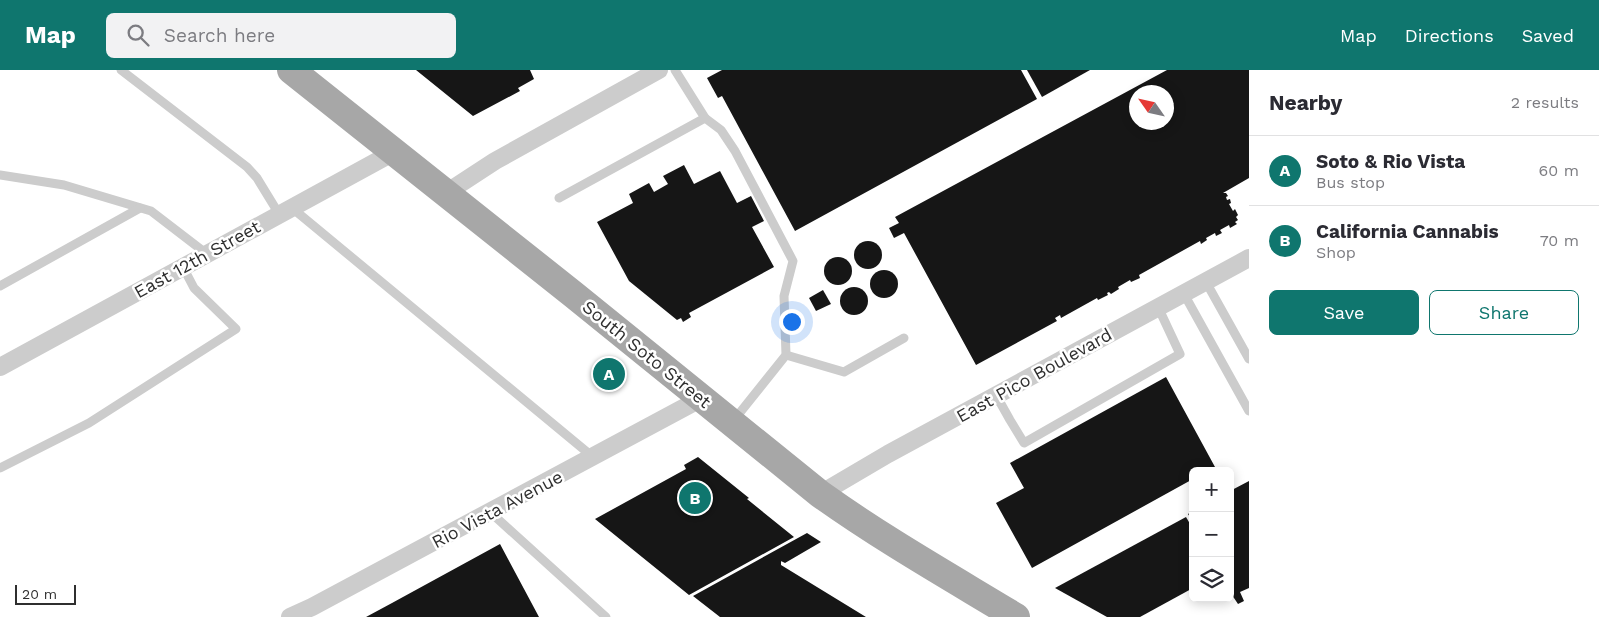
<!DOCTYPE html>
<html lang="en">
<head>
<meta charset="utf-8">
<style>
	body { margin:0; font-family:"Work Sans",sans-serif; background:#f2f2f3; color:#2b2b33 }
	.controls { position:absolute; right:15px; bottom:15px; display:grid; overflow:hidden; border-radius:8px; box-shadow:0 2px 12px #0003 }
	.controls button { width:45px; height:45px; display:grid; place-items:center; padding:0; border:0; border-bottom:1px solid #e1e1e2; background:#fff; color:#2b2b33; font:25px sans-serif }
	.compass { position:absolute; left:1129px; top:15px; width:45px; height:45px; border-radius:50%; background:#fff; box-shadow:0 2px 12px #0003; rotate:304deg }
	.scale { position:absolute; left:15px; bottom:12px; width:61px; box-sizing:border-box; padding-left:5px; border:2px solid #2f2f2f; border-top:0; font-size:14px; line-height:18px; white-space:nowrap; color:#2f2f2f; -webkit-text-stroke:4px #fff; paint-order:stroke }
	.you { position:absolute; left:791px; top:251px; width:18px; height:18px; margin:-12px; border:4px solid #fff; border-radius:50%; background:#1a73e8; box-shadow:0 0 0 8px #1a73e833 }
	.badge { display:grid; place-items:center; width:32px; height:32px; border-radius:50%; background:#0f766e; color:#fff; font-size:16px; font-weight:700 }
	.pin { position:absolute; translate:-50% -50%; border:2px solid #fff; box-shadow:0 1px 5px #0006 }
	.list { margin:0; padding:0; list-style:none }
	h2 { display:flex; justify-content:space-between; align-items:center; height:65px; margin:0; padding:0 20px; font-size:21px }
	h2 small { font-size:16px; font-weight:400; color:#7c7c81 }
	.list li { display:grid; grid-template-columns:32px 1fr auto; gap:15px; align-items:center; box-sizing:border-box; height:70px; padding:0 20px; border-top:1px solid #e1e1e2 }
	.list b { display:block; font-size:19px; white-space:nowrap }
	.list p { margin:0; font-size:16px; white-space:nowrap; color:#7c7c81 }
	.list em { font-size:16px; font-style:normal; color:#7c7c81 }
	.actions { display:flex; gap:10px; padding:15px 20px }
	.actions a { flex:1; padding:11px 0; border:1px solid #0f766e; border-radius:8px; text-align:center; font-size:18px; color:#0f766e }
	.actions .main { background:#0f766e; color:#fff }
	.icon { flex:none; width:28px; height:28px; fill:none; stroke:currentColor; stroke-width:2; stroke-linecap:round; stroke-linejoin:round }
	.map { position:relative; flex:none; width:1249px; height:547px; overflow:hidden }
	header { display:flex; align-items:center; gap:30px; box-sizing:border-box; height:70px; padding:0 25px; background:#0f766e; color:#fff }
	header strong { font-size:24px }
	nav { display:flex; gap:28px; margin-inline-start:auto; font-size:18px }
	.search { width:350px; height:45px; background:#f2f2f3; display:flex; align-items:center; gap:12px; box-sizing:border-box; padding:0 18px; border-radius:8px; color:#7c7c81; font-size:19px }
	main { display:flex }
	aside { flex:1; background:#fff }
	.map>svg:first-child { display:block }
	.building { fill:#161616; fill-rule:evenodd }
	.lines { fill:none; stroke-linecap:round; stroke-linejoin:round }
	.service { stroke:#ccc; stroke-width:9 }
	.minor { stroke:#ccc; stroke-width:18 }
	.primary { stroke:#a7a7a7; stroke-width:28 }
	.labels { text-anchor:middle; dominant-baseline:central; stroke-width:5; stroke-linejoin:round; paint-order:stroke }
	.street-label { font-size:18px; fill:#2f2f2f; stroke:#fff }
</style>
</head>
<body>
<header>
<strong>Map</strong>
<div class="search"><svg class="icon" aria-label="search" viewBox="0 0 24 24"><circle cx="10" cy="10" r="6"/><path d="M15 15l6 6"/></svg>Search here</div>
<nav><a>Map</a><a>Directions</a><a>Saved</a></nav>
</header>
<main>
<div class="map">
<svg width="1249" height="547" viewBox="0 0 1249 547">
	<rect width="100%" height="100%" fill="#fff"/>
	<g class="building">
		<polygon points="416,0 530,0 534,9 518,18 520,21 473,46"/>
		<polygon points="722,0 1021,0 1037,29 795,161 722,26 718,28 707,8"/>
		<polygon points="1027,0 1090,0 1042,27"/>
		<path d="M1167,0H1249V108L1223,123H1226L1228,126L1226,127L1227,130L1230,129L1231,133L1229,134L1233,141L1235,139L1238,145L1236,147L1238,150L1235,152L1237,154L1230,158L1229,155L1220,160L1222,163L1216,166L1215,163L1206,168L1207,170L1201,174L1200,171L1139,205L1140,208L1131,212L1130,210L1118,217L1119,219L1111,224L1109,222L1107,223L1108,225L1098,230L1097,228L1061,248L1060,245L1055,248L1057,251L976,295L904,163L894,168L889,158L899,153L895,147ZM1136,22H1166V52H1136Z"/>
		<polygon points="684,95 694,114 720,101 737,133 751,126 764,151 752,157 774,197 689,243 691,247 683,252 681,248 677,250 629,211 597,152 633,133 629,124 649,113 654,122 668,114 663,106"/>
		<circle cx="868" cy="185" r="14"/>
		<circle cx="838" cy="201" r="14"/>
		<circle cx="884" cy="214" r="14"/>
		<circle cx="854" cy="231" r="14"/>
		<polygon points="823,220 831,234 816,241 809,228"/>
		<polygon points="1166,307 1215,397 1208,401 1193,401 1193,409 1032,498 996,433 1024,418 1010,393"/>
		<polygon points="698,387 749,428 747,429 794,467 689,525 595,449 686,399 684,395"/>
		<polygon points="1249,411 1249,518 1240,522 1244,531 1238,534 1230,522 1230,421"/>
		<polygon points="1193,441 1193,452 1188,444"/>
		<polygon points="1186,447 1193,459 1193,518 1140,547 1107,547 1055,518"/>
		<polygon points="807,463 821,472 785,493 771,486 781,491 781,495 866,547 720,547 693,526"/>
		<polygon points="500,474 539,547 366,547 392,533"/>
	</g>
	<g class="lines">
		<g class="service">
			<polyline points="121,0 247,97 257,108 279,144"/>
			<polyline points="705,48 721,60 735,81 793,191 784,226 786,285 734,350"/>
			<polyline points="0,105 64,115 151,141 207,184"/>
			<polyline points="559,128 705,48 675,0"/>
			<polyline points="292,138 593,387"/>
			<polyline points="1206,212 1249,289"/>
			<polyline points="0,216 140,138"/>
			<polyline points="1184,224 1249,341"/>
			<polyline points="786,285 844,302 904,268"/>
			<polyline points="996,325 1010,350 1024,373 1180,284 1158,237"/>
			<polyline points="0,398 89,353 236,259 194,218 183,197"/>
			<polyline points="490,442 606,547"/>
		</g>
		<g class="minor">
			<polyline points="446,123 495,91 659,0"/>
			<polyline points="0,297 394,82"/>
			<polyline points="820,424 888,384 1249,188"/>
			<polyline points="290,547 312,537 702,328"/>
		</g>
		<path class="primary" d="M291,0L574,225L820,424C883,469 950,507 1016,547"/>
	</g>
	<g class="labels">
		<g class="street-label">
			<text transform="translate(197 189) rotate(-29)">East 12th Street</text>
			<text transform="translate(647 284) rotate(39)">South Soto Street</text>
			<text transform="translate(1034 305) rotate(-29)">East Pico Boulevard</text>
			<text transform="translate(497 439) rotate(-28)">Rio Vista Avenue</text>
		</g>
	</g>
</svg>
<div class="controls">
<button>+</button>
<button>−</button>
<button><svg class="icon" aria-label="layers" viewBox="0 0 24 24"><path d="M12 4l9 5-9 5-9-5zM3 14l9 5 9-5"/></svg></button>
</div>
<svg class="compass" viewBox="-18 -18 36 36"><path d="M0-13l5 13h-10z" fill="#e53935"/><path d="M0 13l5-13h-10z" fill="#7c7c81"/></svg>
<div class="scale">20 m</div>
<div class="you"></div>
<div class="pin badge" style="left:609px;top:304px">A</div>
<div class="pin badge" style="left:695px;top:428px">B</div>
</div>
<aside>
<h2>Nearby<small>2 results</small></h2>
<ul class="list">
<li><span class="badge">A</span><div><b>Soto &amp; Rio Vista</b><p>Bus stop</p></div><em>60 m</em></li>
<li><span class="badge">B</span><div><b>California Cannabis</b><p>Shop</p></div><em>70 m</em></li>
</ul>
<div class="actions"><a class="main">Save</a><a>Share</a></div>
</aside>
</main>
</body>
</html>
